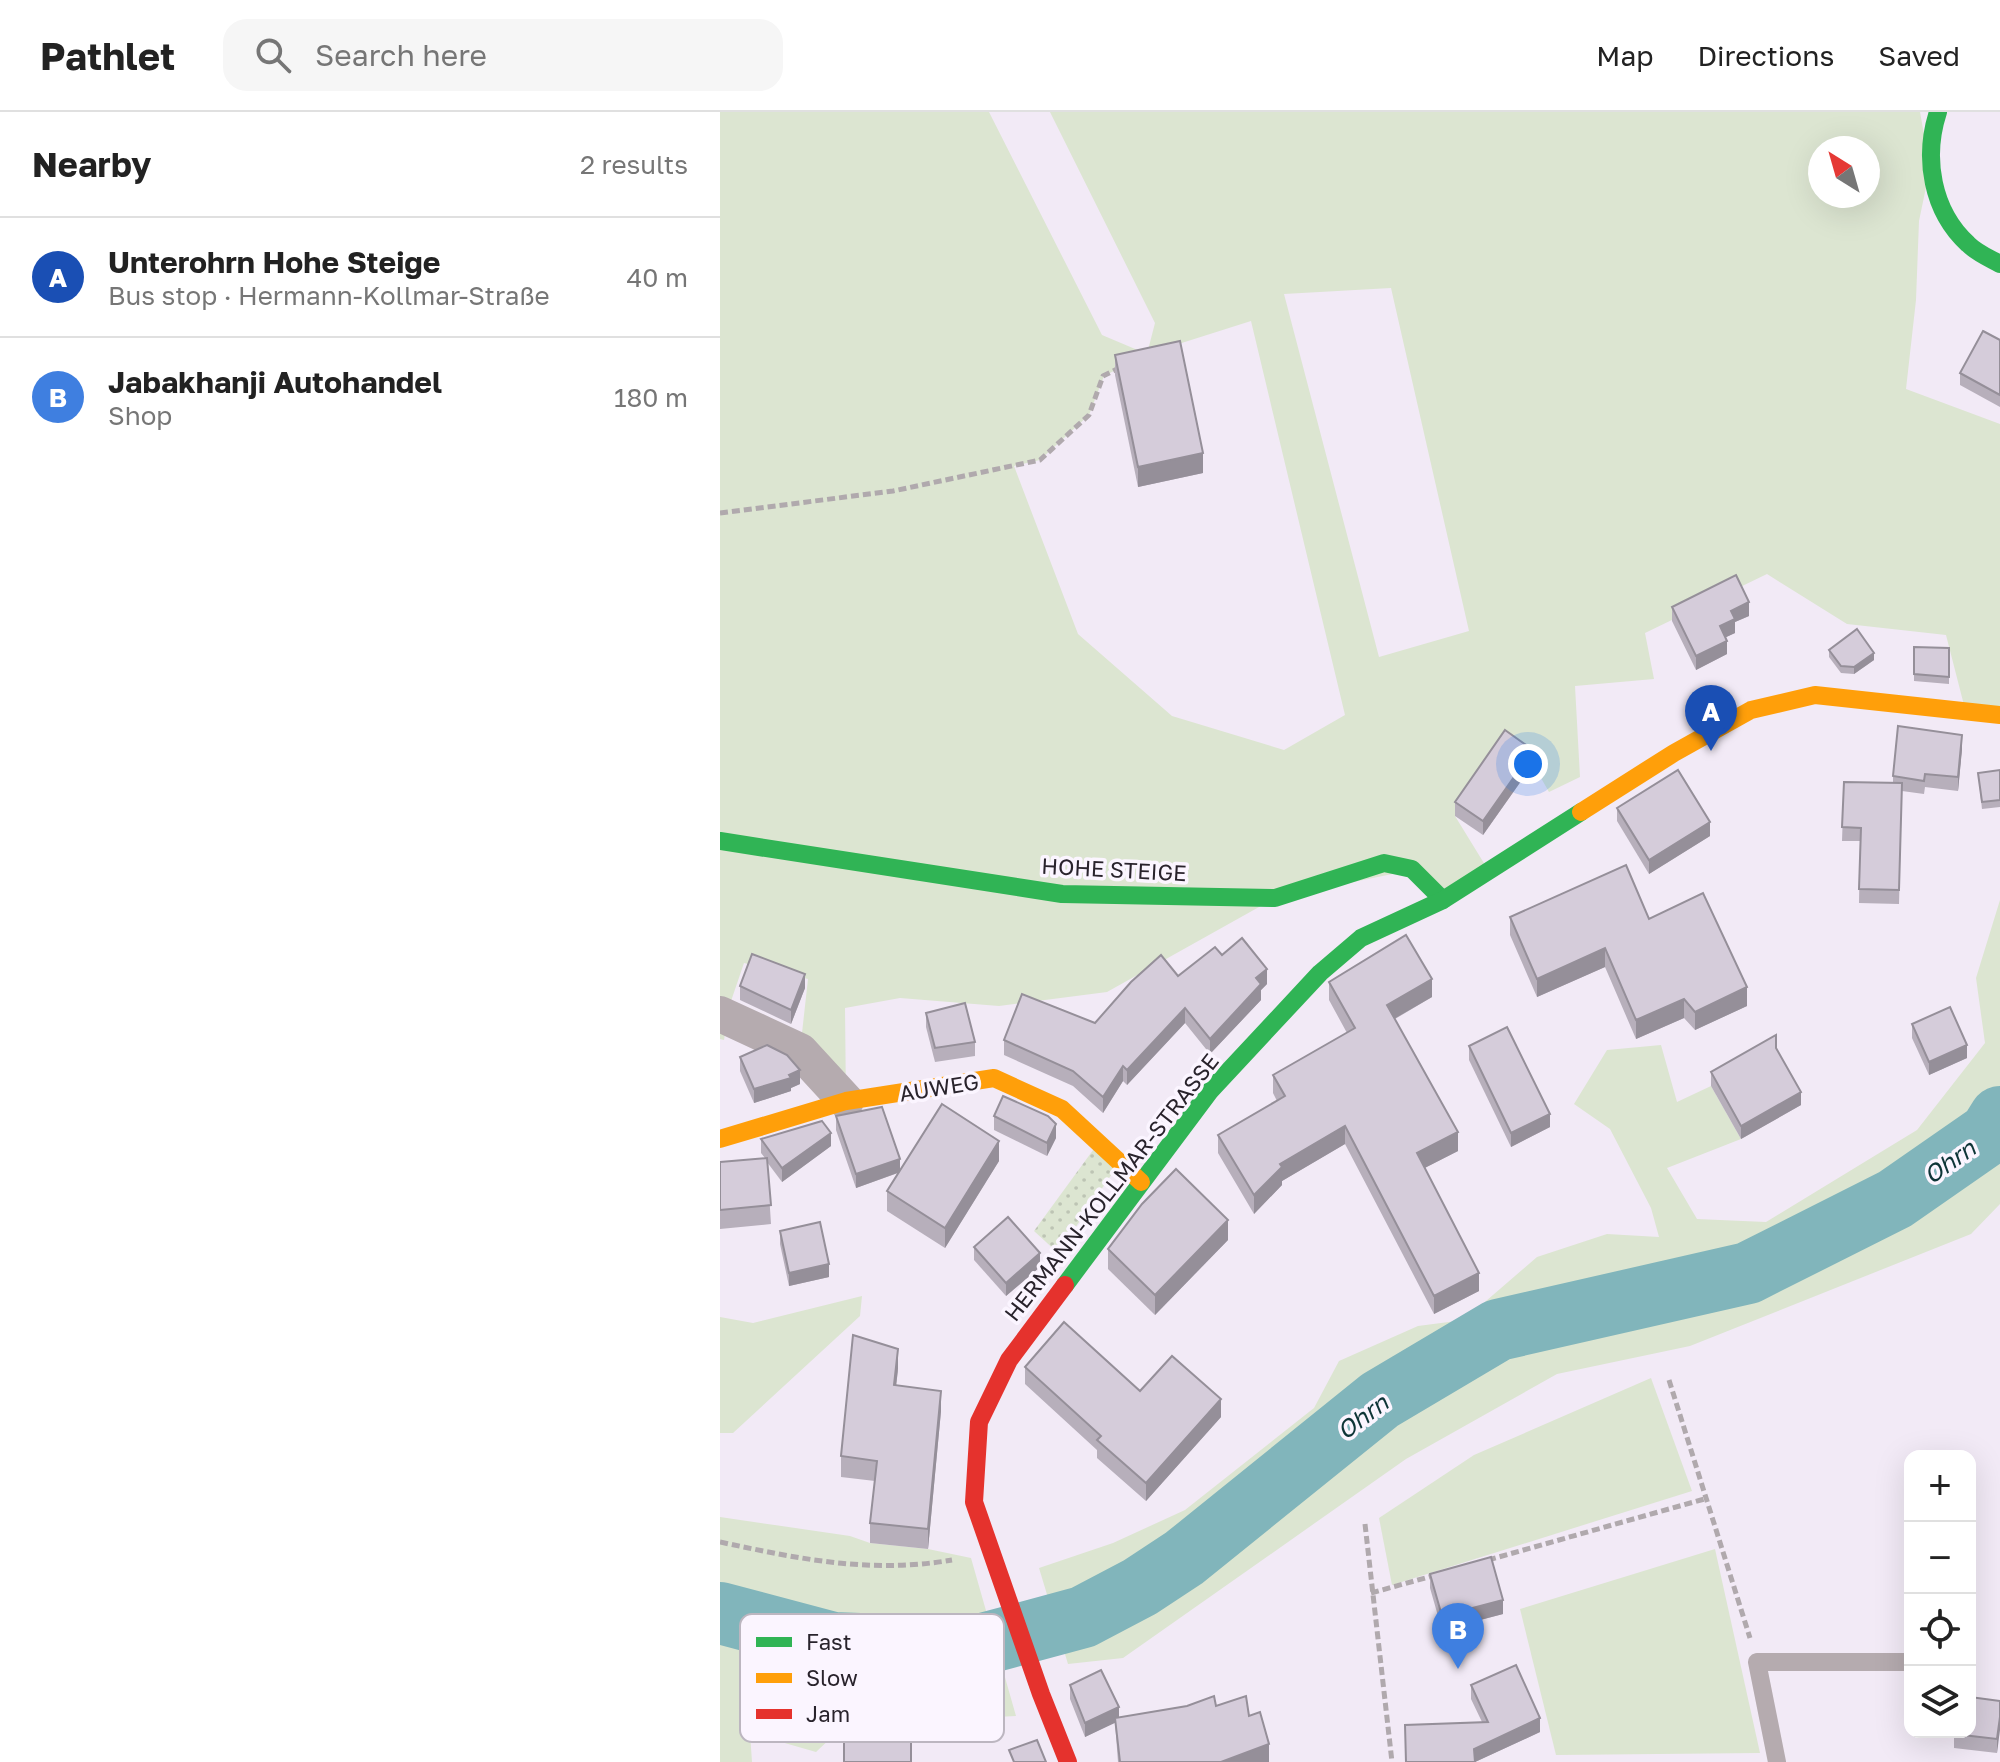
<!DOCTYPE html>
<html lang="en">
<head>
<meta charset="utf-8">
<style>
	body { margin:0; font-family:"Golos Text",sans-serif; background:#f6f6f6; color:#222 }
	.controls { position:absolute; right:24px; bottom:24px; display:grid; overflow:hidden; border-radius:16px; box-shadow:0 8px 32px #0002 }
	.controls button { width:72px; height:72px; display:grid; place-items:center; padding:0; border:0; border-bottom:2px solid #e0e0e0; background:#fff; color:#222; font:40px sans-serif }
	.compass { position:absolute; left:1088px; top:24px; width:72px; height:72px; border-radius:50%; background:#fff; box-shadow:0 8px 32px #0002; rotate:323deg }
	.you { position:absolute; left:808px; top:652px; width:28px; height:28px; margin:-20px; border:6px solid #fff; border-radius:50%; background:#1a73e8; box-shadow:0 0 0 12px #1a73e833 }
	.badge { display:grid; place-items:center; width:52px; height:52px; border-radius:50%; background:#b45309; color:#fff; font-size:26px; font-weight:700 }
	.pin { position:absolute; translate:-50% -66px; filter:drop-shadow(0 2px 4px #0008) }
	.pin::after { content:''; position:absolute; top:42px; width:28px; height:24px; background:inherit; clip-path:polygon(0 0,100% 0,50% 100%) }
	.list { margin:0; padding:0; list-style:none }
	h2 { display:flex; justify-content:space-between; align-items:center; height:104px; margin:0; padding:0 32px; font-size:34px }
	h2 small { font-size:26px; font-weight:400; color:#767676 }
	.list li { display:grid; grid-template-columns:52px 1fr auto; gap:24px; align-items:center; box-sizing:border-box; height:120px; padding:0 32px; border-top:2px solid #e0e0e0 }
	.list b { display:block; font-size:30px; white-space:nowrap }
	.list p { margin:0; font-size:26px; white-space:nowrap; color:#767676 }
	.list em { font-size:26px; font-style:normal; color:#767676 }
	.icon { flex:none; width:44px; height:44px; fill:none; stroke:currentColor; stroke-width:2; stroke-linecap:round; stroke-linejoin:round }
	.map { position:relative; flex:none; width:1280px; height:1650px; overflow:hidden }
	header { display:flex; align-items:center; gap:48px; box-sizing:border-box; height:112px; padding:0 40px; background:#fff; border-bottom:2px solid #e0e0e0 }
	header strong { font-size:38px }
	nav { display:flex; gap:44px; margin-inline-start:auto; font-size:28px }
	.search { width:560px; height:72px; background:#f6f6f6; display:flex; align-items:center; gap:20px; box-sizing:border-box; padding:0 28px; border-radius:24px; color:#767676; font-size:30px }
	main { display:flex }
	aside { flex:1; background:#fff }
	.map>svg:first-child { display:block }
	.green { fill:#dce5d1; fill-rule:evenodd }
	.park { fill:url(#park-dots) }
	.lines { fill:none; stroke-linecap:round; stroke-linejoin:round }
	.river { stroke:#81b5bb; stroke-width:62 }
	.path { stroke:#b0a9ad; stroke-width:5; stroke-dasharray:8 4; stroke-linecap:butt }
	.lane { stroke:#b5abaf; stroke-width:18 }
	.street { stroke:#b5abaf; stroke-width:36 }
	.fast { stroke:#30b455; stroke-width:18 }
	.slow { stroke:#ff9f0a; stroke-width:18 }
	.jam { stroke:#e5322d; stroke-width:18 }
	.wall { fill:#b7afbb }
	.shaded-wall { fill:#958f99 }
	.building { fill:#d5ccda; stroke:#958f99; stroke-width:2 }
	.labels { text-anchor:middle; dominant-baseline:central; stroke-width:7; stroke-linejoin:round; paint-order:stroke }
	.street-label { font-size:22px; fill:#29232c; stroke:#fbf5ff }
	.water-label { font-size:24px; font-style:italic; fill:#0e3537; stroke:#fbf5ff }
	.key { fill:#fbf5ff; stroke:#bcb6c0; stroke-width:2 }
	.key-label { font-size:22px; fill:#29232c }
</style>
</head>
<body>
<header>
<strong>Pathlet</strong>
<div class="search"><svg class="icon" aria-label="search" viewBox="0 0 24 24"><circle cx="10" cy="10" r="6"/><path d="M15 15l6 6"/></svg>Search here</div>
<nav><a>Map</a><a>Directions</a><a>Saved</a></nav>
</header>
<main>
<aside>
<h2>Nearby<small>2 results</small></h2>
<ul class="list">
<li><span class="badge" style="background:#1a4fb4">A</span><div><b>Unterohrn Hohe Steige</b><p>Bus stop · Hermann-Kollmar-Straße</p></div><em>40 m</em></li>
<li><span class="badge" style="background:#3f7fe0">B</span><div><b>Jabakhanji Autohandel</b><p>Shop</p></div><em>180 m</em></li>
</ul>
</aside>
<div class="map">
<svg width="1280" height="1650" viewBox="0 0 1280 1650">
	<defs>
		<pattern id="park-dots" width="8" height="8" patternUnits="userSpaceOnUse" patternTransform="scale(2)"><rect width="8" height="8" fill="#dce5d1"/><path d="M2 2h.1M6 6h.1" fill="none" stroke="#bdc4b4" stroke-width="1.8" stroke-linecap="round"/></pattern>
	</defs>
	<rect width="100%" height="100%" fill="#f2eaf6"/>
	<g class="green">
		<path d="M0,0H269L382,223L427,242L435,211L330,0H1200L1210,56L1199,109L1196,188L1186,277L1280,312V603L1246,601L1226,523L1127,512L1047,462L925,521L934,567L855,574L860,665L829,680L813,652L735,704L770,761L723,788L692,758L555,786L387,880L279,894L180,886L125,896L126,989L80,939L88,867L24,851L10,892L4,928L0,927ZM1100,36H1148V84H1100ZM671,176L749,519L659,545L564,182ZM531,209L625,603L564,638L452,604L358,522L294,354L320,348L369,303L384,264L427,242Z"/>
		<polygon points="1280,788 1280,1092 1251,1122 970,1234 837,1262 686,1347 403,1546 348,1552 319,1456 393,1431 465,1398 594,1296 619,1249 698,1214 744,1208 817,1145 887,1122 939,1125 931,1096 890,1017 854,992 887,938 941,933 957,990 991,974 1021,1027 947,1056 977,1107 1046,1110 1197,1018 1265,931 1256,866"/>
		<polygon points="142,1184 140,1204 13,1321 0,1321 0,1205 33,1211"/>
		<polygon points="931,1266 972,1379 672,1473 659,1406 754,1343"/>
		<polygon points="0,1405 130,1424 150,1431 208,1437 251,1446 296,1604 197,1609 132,1606 96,1640 30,1621 32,1650 0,1650"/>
		<polygon points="995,1437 1040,1641 836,1643 800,1497"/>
	</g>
	<polygon class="park" points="376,1034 398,1053 338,1141 314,1119"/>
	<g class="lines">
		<polyline class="river" points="0,1501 113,1531 248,1536 363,1505 420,1475 464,1446 660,1288 778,1218 1028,1161 1175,1087 1270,1021 1280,1005"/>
		<g class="path">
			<polyline points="0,401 173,379 320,348 369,303 383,264 399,256"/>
			<polyline points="949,1268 1030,1526"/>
			<polyline points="645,1412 672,1650"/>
			<path d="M0,1430C80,1447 150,1462 232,1448"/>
			<polyline points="768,1448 988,1386"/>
			<polyline points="651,1481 716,1463"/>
		</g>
		<polyline class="lane" points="1057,1650 1037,1550 1190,1550"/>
		<polyline class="street" points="0,902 80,939 126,989"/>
		<g class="fast">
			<path d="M1218,0C1203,46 1212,99 1248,132C1257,141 1269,146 1280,152"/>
			<polyline points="0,729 342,782 555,786 664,751 692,757 723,788"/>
			<polyline points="345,1173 490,979 600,861 641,826 723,788 861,700"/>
		</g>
		<g class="slow">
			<polyline points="861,700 954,641 1031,598 1095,583 1280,603"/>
			<polyline points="0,1027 126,989 274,966 342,997 421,1070"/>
		</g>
		<polyline class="jam" points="345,1173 289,1248 259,1310 254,1390 321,1582 348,1650"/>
	</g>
	<g class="wall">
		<polygon points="1280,228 1280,295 1240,273 1240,261"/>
		<polygon points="395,243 483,361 418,375 395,263"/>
		<polygon points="952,495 1029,504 1015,510 1015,521 1006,525 1007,542 976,558 952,509"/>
		<polygon points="1194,535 1229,536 1229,572 1194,569"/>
		<polygon points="1109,538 1154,548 1134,562 1121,561 1109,545"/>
		<polygon points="1242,637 1238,679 1205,675 1204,682 1182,679 1179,792 1139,791 1140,729 1122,729 1124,670 1173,671 1173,664"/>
		<polygon points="813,652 763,723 735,704 735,690"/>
		<polygon points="1280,658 1280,695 1262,697 1258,661"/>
		<polygon points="897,696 990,724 929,762 897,709"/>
		<polygon points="790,805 929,807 1027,894 975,918 964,906 916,927 885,855 817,885 790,823"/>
		<polygon points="502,843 547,872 541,878 541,888 490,942 465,911 407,973 403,969 383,1001 353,974 284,943 284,928 375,911 458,864"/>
		<polygon points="609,870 712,885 675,907 738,1039 704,1056 759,1179 714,1202 625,1032 562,1069 562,1073 534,1102 498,1041 498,1023 557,989 553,981 553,963 627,921 609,888"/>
		<polygon points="20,874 85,876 71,912 20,888"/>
		<polygon points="206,901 255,930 255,944 215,950 206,915"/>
		<polygon points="1192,912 1247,946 1209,963 1192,926"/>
		<polygon points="749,934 830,1015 791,1035 749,948"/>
		<polygon points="1056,936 1081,993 1021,1027 991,974 991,960"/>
		<polygon points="20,945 80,972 71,976 71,979 34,991 20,959"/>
		<polygon points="116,1004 180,1058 279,1049 225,1136 167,1099 167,1079 178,1061 136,1076 116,1018"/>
		<polygon points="274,1004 336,1026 327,1044 274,1018"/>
		<polygon points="41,1027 111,1034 62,1070 47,1050 51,1112 0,1117 0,1050 45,1046 41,1041"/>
		<polygon points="60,1119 109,1165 69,1174 60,1132"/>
		<polygon points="508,1128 435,1203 388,1157 388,1137"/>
		<polygon points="254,1135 320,1155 286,1184 254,1148"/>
		<polygon points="305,1255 420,1279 501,1305 426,1389 377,1346 377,1338 305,1272"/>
		<polygon points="178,1257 176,1273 221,1299 208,1437 150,1431 150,1411 155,1369 121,1365 121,1344"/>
		<polygon points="710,1462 783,1502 722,1518 710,1476"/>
		<polygon points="350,1573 399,1605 496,1594 529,1604 549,1650 398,1650 395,1610 365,1625 350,1587"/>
		<polygon points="751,1573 820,1620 755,1650 762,1610 751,1587"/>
		<polygon points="1280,1589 1277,1641 1234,1636 1234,1620"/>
	</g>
	<g class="shaded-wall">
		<polygon points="483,341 483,361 418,375 418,355"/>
		<polygon points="1029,490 1029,504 1015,510 1015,521 1000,528 1000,514 1011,499"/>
		<polygon points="1007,529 1007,542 976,558 976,544"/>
		<polygon points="1154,541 1154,548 1134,562 1134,555"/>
		<polygon points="1242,623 1242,637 1238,679 1238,665"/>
		<polygon points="813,638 813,652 763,723 763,709"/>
		<polygon points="990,710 990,724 929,762 929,748"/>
		<polygon points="885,836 885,855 817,885 817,867"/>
		<polygon points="547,857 547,872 541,878 541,888 490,942 490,927 536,866"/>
		<polygon points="85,862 85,876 71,912 71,898"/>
		<polygon points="712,867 712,885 667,911 667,893"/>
		<polygon points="1027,875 1027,894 975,918 975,900"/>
		<polygon points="964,887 964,906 916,927 916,908"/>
		<polygon points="465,896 465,911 407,973 407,958"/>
		<polygon points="1247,933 1247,946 1209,963 1209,950"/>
		<polygon points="403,954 403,969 383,1001 383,985"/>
		<polygon points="80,958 80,972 71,976 71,979 34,991 34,977"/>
		<polygon points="1081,980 1081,993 1021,1027 1021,1014"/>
		<polygon points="830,1002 830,1015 791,1035 791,1021"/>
		<polygon points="336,1012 336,1026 327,1044 327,1031"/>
		<polygon points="625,1014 625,1032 562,1069 562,1073 534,1102 534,1083 560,1052"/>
		<polygon points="738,1020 738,1039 697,1060 697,1041"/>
		<polygon points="111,1021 111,1034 62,1070 62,1056"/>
		<polygon points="279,1029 279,1049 225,1136 225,1116"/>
		<polygon points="180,1047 180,1060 136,1076 136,1062"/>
		<polygon points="508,1108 508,1128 435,1203 435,1183"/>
		<polygon points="320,1141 320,1155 286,1184 286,1171"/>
		<polygon points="109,1152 109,1165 69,1174 69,1161"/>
		<polygon points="759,1161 759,1179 714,1202 714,1184"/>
		<polygon points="178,1237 178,1257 174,1293 174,1273"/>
		<polygon points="221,1279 221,1299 208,1437 208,1417"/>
		<polygon points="501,1287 501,1305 426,1389 426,1371"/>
		<polygon points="783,1488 783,1502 722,1518 722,1504"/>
		<polygon points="399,1595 399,1609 365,1625 365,1611"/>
		<polygon points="1280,1605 1280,1618 1277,1641 1277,1627"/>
		<polygon points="820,1606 820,1620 755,1650 754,1637"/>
		<polygon points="549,1632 549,1650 501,1650"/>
	</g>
	<g class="building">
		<polygon points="1263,219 1280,228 1280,283 1240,261"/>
		<polygon points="460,229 483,341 418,355 395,243"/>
		<polygon points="1016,463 1029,490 1011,499 1015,507 1000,514 1007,529 976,544 952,495"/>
		<polygon points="1137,517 1154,541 1134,555 1121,554 1109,538"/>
		<polygon points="1194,535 1229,536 1229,565 1194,562"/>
		<polygon points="1178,614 1242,623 1238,665 1205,662 1204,669 1173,664"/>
		<polygon points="785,618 813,638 763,709 735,690"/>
		<polygon points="958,658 990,710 929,748 897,696"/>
		<polygon points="1280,658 1280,688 1262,690 1258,661"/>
		<polygon points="1124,670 1182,671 1179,778 1139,777 1141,716 1122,715"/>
		<polygon points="906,753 929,807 983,781 1027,875 975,900 964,887 916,908 885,836 817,867 790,805"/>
		<polygon points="686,823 712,867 667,893 738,1020 697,1041 759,1161 714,1184 625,1014 560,1052 562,1055 534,1083 498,1023 565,984 553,963 635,916 609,870"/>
		<polygon points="522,826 547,857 536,866 541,872 490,927 465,896 407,958 403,954 383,985 353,959 284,928 302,882 375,911 411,870 441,843 458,864 495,835 502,843"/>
		<polygon points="32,842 85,862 71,898 20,874"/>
		<polygon points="245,891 255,930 215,936 206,901"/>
		<polygon points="1230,895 1247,933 1209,950 1192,912"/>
		<polygon points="787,915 830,1002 791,1021 749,934"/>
		<polygon points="1056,923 1056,936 1081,980 1021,1014 991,960"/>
		<polygon points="47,933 67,943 80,958 69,963 71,966 34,977 20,945"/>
		<polygon points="283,984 328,1004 336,1012 327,1031 274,1004"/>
		<polygon points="222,992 279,1029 225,1116 167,1079"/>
		<polygon points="162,995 180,1047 136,1062 116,1004"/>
		<polygon points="102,1009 111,1021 62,1056 41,1027"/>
		<polygon points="47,1046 51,1093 0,1098 0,1050"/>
		<polygon points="456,1057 508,1108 435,1183 388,1137 422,1092"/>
		<polygon points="288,1105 320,1141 286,1171 254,1135"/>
		<polygon points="100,1110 109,1152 69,1161 60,1119"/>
		<polygon points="344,1210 420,1279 452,1244 501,1287 426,1371 377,1328 381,1324 305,1255"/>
		<polygon points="133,1223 178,1237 174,1273 221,1279 208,1417 150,1411 157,1349 121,1344"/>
		<polygon points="771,1445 783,1488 722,1504 710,1462"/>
		<polygon points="796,1553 820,1606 754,1637 755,1650 686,1650 685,1613 768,1610 751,1573"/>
		<polygon points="381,1558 399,1595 365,1611 350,1573"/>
		<polygon points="494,1584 496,1594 526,1584 529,1604 540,1600 549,1632 501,1650 400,1650 395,1606 467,1594"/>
		<polygon points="1250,1585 1280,1589 1280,1605 1277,1627 1234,1622 1234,1620 1250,1620"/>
		<rect x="124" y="1607" width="67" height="43"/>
		<polygon points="317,1628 326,1650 294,1650 289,1638"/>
	</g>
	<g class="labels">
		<g class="street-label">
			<text transform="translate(394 757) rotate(3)">HOHE STEIGE</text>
			<text transform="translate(219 975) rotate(-9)">AUWEG</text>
			<text transform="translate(391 1075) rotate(-52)">HERMANN-KOLLMAR-STRASSE</text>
		</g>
		<g class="water-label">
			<text transform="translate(1229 1049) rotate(-35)">Ohrn</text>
			<text transform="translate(642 1304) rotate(-37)">Ohrn</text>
		</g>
	</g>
	<rect x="20" y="1502" width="264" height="128" rx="12" class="key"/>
	<rect x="36" y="1525" width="36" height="10" fill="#30b455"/>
	<rect x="36" y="1561" width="36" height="10" fill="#ff9f0a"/>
	<rect x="36" y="1597" width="36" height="10" fill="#e5322d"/>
	<g class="key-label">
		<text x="86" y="1538">Fast</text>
		<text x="86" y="1574">Slow</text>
		<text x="86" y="1610">Jam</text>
	</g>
</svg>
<div class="controls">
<button>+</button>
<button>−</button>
<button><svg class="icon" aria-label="locate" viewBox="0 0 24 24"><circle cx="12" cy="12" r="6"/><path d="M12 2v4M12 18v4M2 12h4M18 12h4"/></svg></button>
<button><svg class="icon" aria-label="layers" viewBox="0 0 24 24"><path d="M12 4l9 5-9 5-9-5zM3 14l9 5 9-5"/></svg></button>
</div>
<svg class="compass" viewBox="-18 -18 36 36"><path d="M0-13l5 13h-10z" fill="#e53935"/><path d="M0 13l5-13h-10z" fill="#767676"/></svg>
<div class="you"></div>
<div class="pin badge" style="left:991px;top:639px;background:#1a4fb4">A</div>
<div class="pin badge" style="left:738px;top:1557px;background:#3f7fe0">B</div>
</div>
</main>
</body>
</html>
